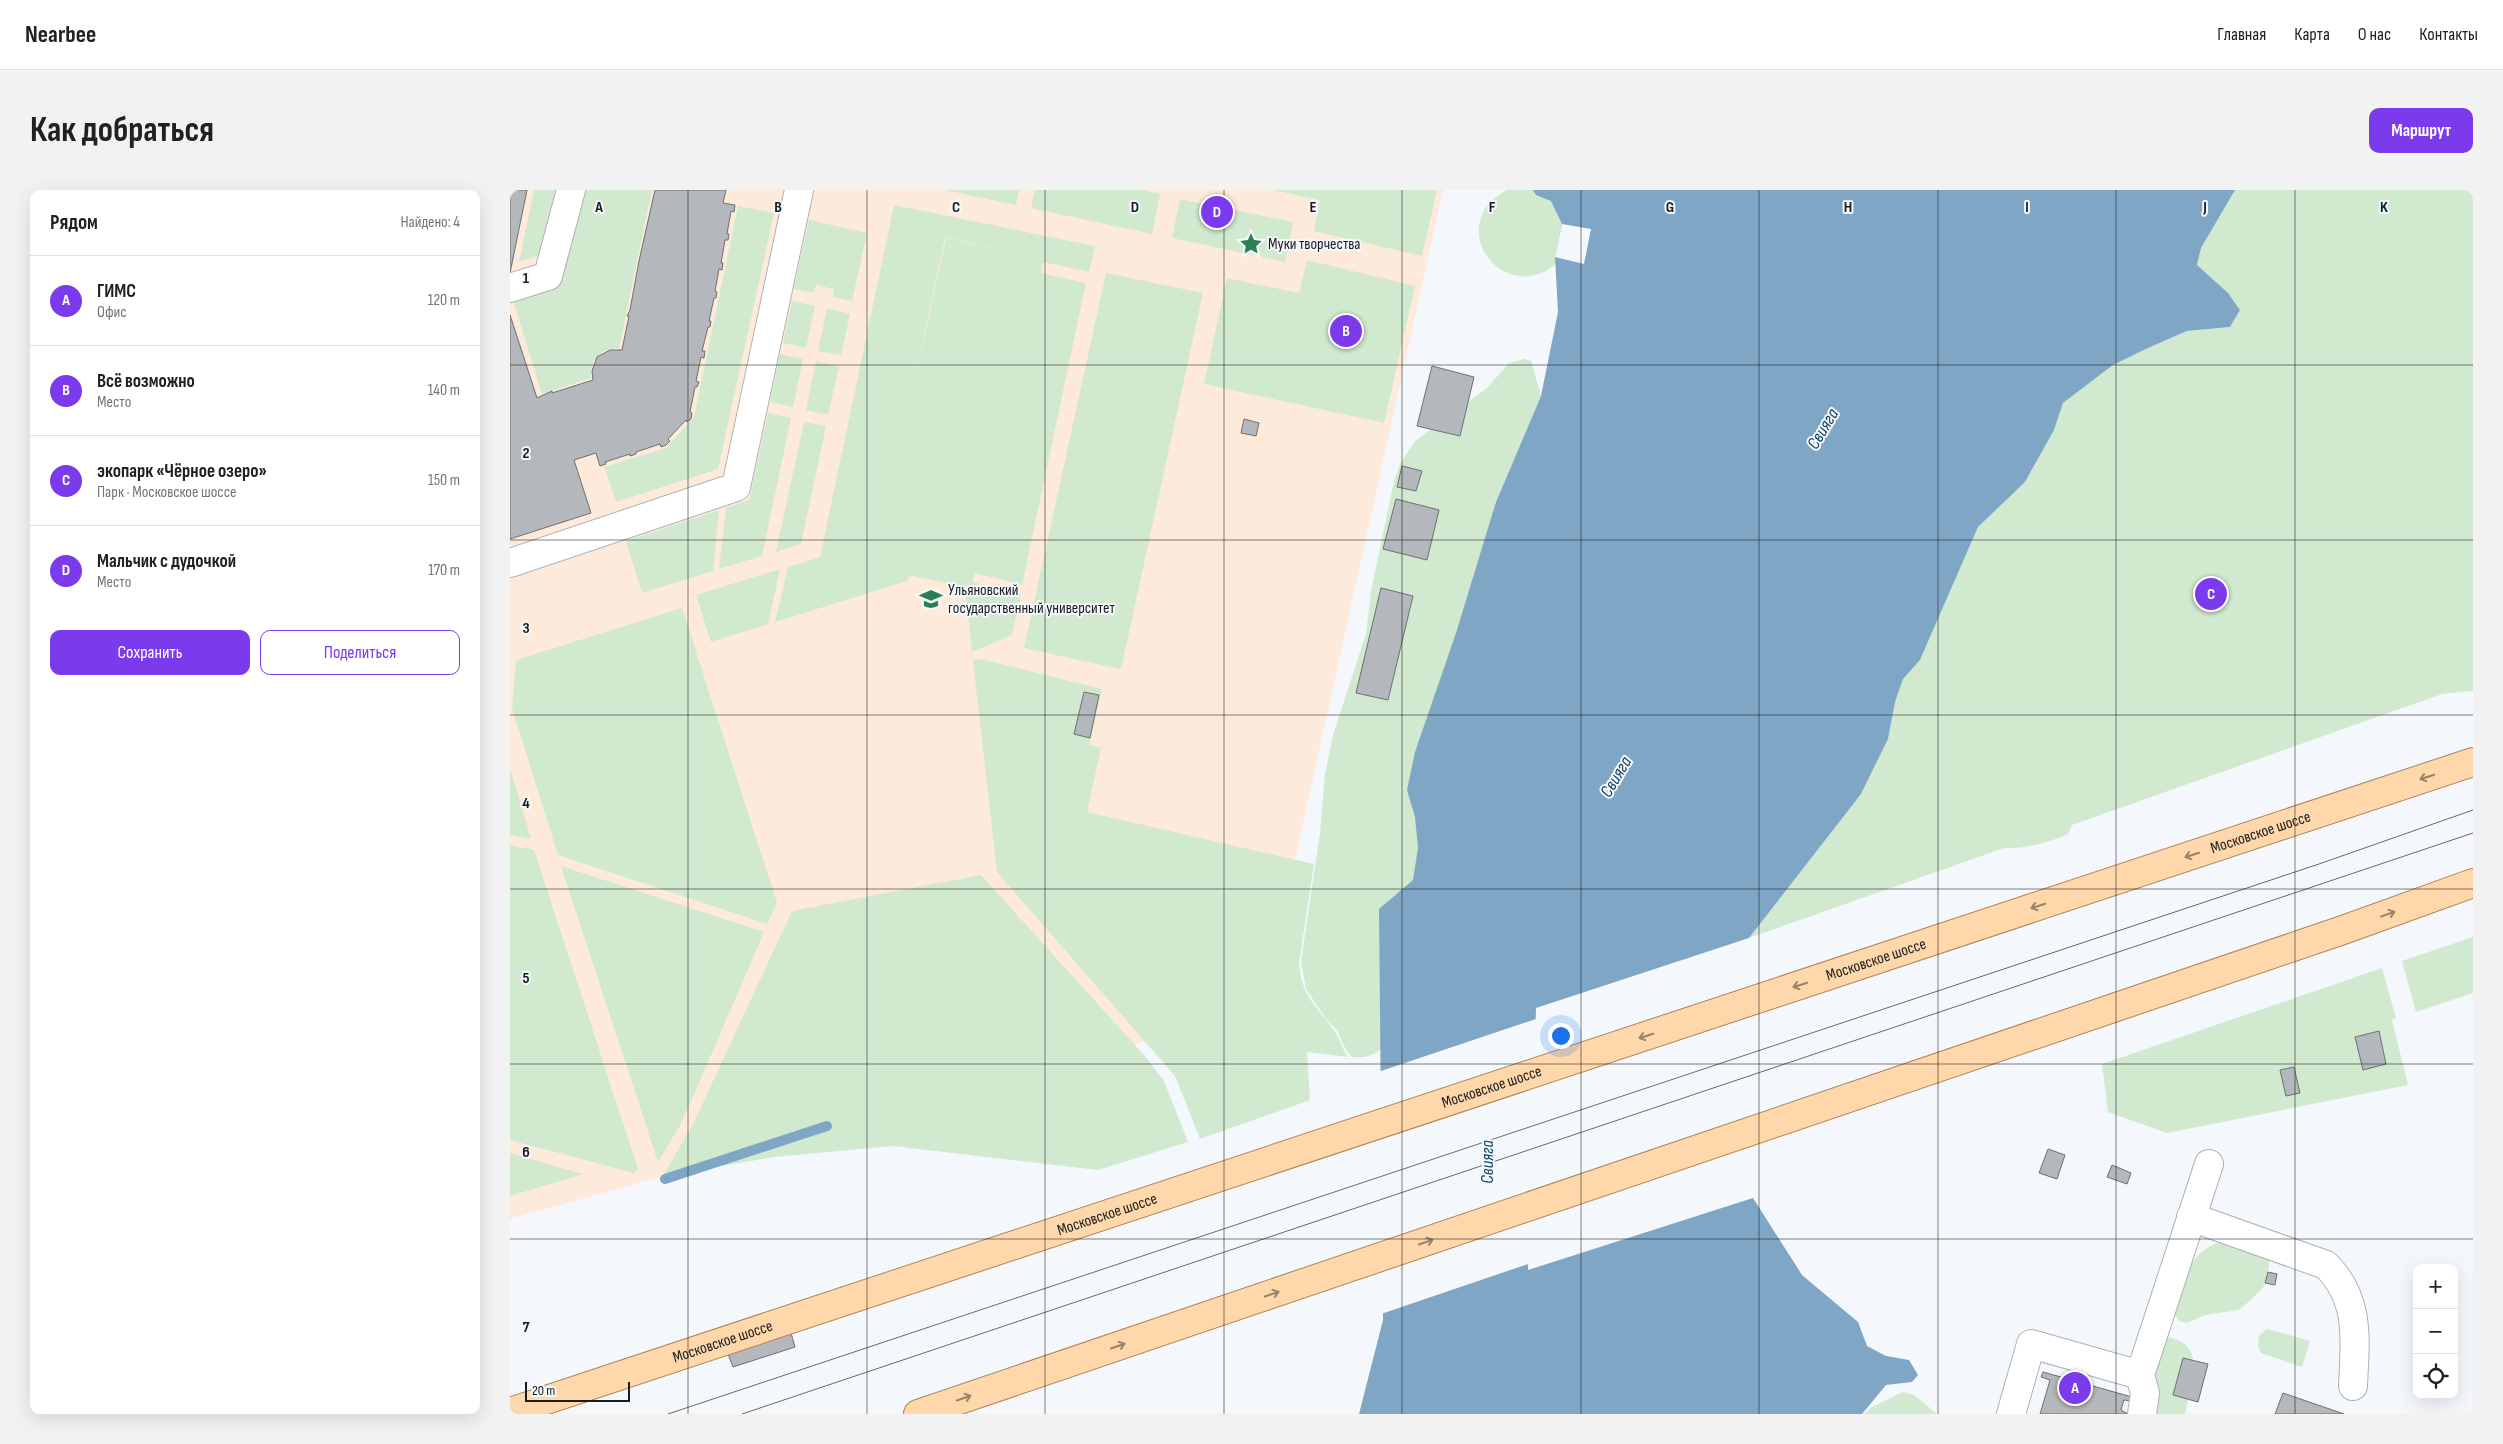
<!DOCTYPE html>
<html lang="ru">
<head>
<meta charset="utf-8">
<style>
	body { margin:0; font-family:"Sofia Sans Condensed",sans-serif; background:#f2f2f2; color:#202124 }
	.controls { position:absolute; right:15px; bottom:15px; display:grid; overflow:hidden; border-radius:10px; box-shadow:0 5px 20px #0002 }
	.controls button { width:45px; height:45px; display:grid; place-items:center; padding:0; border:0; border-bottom:1px solid #e0e0e0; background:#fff; color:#202124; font:25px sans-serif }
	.scale { position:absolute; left:15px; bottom:12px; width:105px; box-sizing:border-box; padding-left:5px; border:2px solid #1a1b1c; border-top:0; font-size:14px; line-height:18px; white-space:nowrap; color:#1a1b1c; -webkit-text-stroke:4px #f4f8fc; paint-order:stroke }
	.you { position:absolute; left:1050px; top:845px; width:18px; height:18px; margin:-12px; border:4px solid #fff; border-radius:50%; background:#1a73e8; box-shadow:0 0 0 8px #1a73e833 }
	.badge { display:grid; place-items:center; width:32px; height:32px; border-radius:50%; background:#7c3aed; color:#fff; font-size:16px; font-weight:700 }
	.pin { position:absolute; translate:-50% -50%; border:2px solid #fff; box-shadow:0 1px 5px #0006 }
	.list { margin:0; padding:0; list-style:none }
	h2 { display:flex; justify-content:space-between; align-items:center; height:65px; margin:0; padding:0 20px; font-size:21px }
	h2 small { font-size:16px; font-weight:400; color:#757577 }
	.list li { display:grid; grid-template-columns:32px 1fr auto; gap:15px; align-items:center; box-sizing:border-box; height:90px; padding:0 20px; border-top:1px solid #e0e0e0 }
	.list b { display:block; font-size:19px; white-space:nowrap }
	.list p { margin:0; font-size:16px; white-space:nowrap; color:#757577 }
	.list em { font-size:16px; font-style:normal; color:#757577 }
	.actions { display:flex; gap:10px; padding:15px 20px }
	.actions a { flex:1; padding:11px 0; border:1px solid #7c3aed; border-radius:10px; text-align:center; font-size:18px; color:#7c3aed }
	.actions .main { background:#7c3aed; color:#fff }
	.icon { flex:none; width:28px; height:28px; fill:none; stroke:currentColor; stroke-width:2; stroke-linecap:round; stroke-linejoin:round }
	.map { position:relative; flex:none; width:1963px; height:1224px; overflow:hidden; border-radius:10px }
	header { display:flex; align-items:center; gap:30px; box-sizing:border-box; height:70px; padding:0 25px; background:#fff; border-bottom:1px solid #e0e0e0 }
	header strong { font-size:24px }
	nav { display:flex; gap:28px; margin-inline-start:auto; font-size:18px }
	.intro { display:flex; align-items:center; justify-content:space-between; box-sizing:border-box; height:120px; padding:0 30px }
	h1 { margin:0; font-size:35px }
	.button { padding:12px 22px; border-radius:10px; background:#7c3aed; color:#fff; font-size:18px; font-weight:700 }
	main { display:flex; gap:30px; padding:0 30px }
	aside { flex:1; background:#fff; border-radius:10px; box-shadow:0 5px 20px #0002 }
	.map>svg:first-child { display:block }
	.education { fill:#feeada }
	.green { fill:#d0e9cf; fill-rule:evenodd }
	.water { fill:#7fa7c5 }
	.pier { fill:#f4f8fc }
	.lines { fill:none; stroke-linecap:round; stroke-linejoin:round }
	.stream { stroke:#7fa7c5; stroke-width:10 }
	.building { fill:#b4b7bb; stroke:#6c7073 }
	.minor-casing { stroke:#aeb2b5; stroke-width:30 }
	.major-casing { stroke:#ae8453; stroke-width:30 }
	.minor { stroke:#fff; stroke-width:28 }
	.major { stroke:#fed7aa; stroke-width:28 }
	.tram { stroke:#686a6c; stroke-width:1 }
	.oneway { stroke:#97826a }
	.grid { fill:none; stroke:#1a1b1c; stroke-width:1; stroke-opacity:0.55 }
	.labels { text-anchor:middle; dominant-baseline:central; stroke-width:4; stroke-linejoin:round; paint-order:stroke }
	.poi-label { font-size:16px; fill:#1a1b1c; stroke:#f4f8fc; text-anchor:start }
	.street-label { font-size:16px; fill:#1a1b1c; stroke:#f4f8fc }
	.water-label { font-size:18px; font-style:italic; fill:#134362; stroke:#f4f8fc }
	.grid-label { font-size:16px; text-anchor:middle; font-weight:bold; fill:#1a1b1c; stroke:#f4f8fc; stroke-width:4; stroke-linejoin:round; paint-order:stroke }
</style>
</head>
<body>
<header>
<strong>Nearbee</strong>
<nav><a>Главная</a><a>Карта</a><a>О нас</a><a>Контакты</a></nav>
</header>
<div class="intro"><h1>Как добраться</h1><a class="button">Маршрут</a></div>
<main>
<aside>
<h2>Рядом<small>Найдено: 4</small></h2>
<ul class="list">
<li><span class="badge">A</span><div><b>ГИМС</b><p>Офис</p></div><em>120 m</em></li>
<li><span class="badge">B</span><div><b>Всё возможно</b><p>Место</p></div><em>140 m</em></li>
<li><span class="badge">C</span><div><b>экопарк «Чёрное озеро»</b><p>Парк · Московское шоссе</p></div><em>150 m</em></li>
<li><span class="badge">D</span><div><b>Мальчик с дудочкой</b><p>Место</p></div><em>170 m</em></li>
</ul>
<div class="actions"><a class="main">Сохранить</a><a>Поделиться</a></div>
</aside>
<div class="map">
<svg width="1963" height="1224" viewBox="0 0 1963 1224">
	<rect width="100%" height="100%" fill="#f4f8fc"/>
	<polygon class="education" points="0,0 933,0 752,819 0,1029"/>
	<g class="green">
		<polygon points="24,0 52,0 36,63 9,72"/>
		<path d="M71,0H142L109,158C90,159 80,169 81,188L32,204L2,107L47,93Z"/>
		<polygon points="435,0 509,0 506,15"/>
		<polygon points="525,0 631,0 650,4 642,44 521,18"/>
		<polygon points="763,0 927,0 912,66 804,41 810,10"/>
		<path d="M997,0H1036L1056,24L1048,72C1043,75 1038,81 1032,83C982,103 938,31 997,0Z"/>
		<path d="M1725,0H1963V501L1932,504L1562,635L1558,644C1537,653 1517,659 1494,658L1239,748L1351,604L1378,549L1385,512L1393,488L1410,470L1468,337L1515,292L1544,240L1553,213L1603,175L1638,158L1677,141L1720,137L1730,120L1724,111L1684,89L1691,58Z"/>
		<polygon points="670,9 783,32 775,72 662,48"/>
		<path d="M384,15L585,56L579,82L533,72L531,83L576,93L512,395L465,383L463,392L511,404L502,445L462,462L455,397L399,385L397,391L265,432L278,377L310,367ZM435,47L534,69L436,48L394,240Z"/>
		<polygon points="228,16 264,23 208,279 106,312 94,277 156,258 184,227"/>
		<polygon points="299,30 357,43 342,111 323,107 324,99 306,95 303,103 284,99"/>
		<polygon points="797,70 905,96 874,233 694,194 717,88 789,103"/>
		<polygon points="596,83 693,103 611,479 514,458"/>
		<polygon points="282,111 305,116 296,158 273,153"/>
		<polygon points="317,118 340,124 331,165 308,161"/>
		<polygon points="270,164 293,169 283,217 260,212"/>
		<path d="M1014,169L1021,171L1031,206L986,312L883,849C870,860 860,870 842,867L836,860L827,840L816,829L796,799L791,772L810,643L815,584L823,545L856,444L861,401L884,291L890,274L905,251L977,198L999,173Z"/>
		<polygon points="306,171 329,177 318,225 296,220"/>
		<polygon points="258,223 281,228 252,366 209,379 216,318 239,310"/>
		<polygon points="294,232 316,236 291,354 266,362"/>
		<polygon points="209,320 203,381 132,403 116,351"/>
		<polygon points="270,379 258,434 201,452 186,405"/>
		<polygon points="172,418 267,713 257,734 48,665 2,518 6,470"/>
		<path d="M470,469L592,499L579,555L591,558L577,622L804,674L789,773C792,809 807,815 825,842C831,850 832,859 838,867L797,862L800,910L690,949L665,886L487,682L463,471Z"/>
		<polygon points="0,578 21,649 0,645"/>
		<polygon points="0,655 24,660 128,979 124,983 0,950"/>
		<polygon points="51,676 254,742 172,932 148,972"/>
		<polygon points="471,685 634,865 654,891 678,952 588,980 383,956 264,967 153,986 184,932 282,721"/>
		<polygon points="1963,747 1963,803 1906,822 1892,771"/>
		<polygon points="1872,778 1886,828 1882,830 1898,895 1657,943 1598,922 1592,874"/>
		<polygon points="0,963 73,984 0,1006"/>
		<path d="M1707,1053L1735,1055L1759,1067V1077L1753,1098L1735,1115L1729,1120L1695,1125L1677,1133L1669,1131L1663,1122C1672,1095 1677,1065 1707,1053Z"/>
		<polygon points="1757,1139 1800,1151 1792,1177 1751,1163 1748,1155 1749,1146"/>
		<path d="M1656,1147C1699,1152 1681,1197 1675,1224H1618Z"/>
		<polygon points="1393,1202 1404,1205 1427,1224 1354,1224 1360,1218"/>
	</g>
	<polygon class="water" points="1023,0 1725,0 1691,58 1687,75 1718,103 1730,120 1720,137 1677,141 1638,158 1603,175 1553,213 1544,240 1515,292 1468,337 1410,470 1393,489 1385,512 1378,549 1351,604 1239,748 1026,818 1018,1080 1243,1008 1292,1085 1348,1132 1357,1156 1376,1166 1399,1170 1408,1185 1402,1192 1376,1195 1352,1224 849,1224 873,1130 869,719 903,690 908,658 905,627 897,600 905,562 946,443 986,312 1031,206 1048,122 1045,67 1052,34 1041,11 1026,5"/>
	<g class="pier">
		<polygon points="1052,34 1081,39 1074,74 1045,67"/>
		<polygon points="1029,828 1021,1073 871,1124 868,882"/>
	</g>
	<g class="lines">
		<polyline class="stream" points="155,989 317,936"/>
	</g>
	<g class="building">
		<polygon points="0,0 17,0 0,83"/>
		<polygon points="145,0 216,0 213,13 225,15 224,22 221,21 217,44 219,44 218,50 215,50 211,73 213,73 212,80 209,79 205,101 207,102 206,108 204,108 199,131 201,131 200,137 198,137 192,161 195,161 194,168 191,167 186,191 189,192 187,197 185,197 180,222 182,223 181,229 177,232 176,230 158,249 160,251 156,255 151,257 150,254 126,262 126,264 120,266 120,264 95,272 96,274 90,276 86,263 64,270 81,323 0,349 0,125 27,208 42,201 42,203 83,190 82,181 87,167 100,160 112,160 119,126 117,126 120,120 129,71"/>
		<polygon points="922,176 964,187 950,246 907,236"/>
		<polygon points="734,229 749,233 746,246 731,243"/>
		<polygon points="892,276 912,281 906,301 887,297"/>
		<polygon points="886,309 929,320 917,370 873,359"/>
		<polygon points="871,398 903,406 878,510 846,503"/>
		<polygon points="574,502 589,505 580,548 564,544"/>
		<polygon points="1869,841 1876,874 1853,880 1845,847"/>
		<polygon points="1784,877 1790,903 1776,906 1770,880"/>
		<polygon points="1538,959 1555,965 1547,989 1529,983"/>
		<polygon points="1602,975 1621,983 1617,994 1597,987"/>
		<polygon points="1758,1082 1767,1084 1765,1095 1755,1093"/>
		<polygon points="281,1143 285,1157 223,1177 218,1164"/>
		<polygon points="1673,1168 1698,1174 1688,1212 1663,1205"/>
		<polygon points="1533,1182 1622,1207 1621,1211 1614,1210 1611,1220 1618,1224 1530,1224 1540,1190 1531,1187"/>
		<polygon points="1773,1203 1834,1224 1765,1224"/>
	</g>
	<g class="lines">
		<defs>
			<g id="minor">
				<polyline points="0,98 38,86 61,0"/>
				<polyline points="0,373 226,297 289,0"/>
				<path d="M1681,1027L1816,1075C1851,1110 1845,1150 1843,1196"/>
				<polyline points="1501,1224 1521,1154 1630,1185"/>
				<polyline points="1632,1224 1635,1203 1630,1185 1699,974"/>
			</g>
			<g id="major">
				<path id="s1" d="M0,1222L1963,572"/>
				<polyline points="408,1224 1833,740 1963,693"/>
			</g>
		</defs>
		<use href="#minor" class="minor-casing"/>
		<use href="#major" class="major-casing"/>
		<use href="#minor" class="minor"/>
		<use href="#major" class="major"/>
		<g class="tram">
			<polyline points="158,1224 1809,674 1963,620"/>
			<polyline points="232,1224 1963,643"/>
		</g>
	</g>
	<defs><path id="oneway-shaft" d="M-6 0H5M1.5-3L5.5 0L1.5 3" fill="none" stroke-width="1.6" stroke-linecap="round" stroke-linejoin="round" transform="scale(1.25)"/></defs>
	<g class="oneway">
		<use href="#oneway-shaft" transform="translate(1917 587) rotate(162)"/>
		<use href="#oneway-shaft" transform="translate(1682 665) rotate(162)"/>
		<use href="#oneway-shaft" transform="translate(1528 716) rotate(162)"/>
		<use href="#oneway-shaft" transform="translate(1878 724) rotate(-20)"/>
		<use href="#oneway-shaft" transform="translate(1290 795) rotate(162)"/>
		<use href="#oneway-shaft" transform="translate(1136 846) rotate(162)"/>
		<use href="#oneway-shaft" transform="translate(916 1052) rotate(-19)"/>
		<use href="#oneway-shaft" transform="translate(762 1104) rotate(-19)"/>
		<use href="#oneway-shaft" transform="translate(608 1156) rotate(-19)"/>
		<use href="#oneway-shaft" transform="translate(454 1208) rotate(-19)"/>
	</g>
	<path class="grid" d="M178,0V1224M357,0V1224M535,0V1224M714,0V1224M892,0V1224M1071,0V1224M1249,0V1224M1428,0V1224M1606,0V1224M1785,0V1224M0,175H1963M0,350H1963M0,525H1963M0,699H1963M0,874H1963M0,1049H1963"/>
	<defs>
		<symbol id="sight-bare" viewBox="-9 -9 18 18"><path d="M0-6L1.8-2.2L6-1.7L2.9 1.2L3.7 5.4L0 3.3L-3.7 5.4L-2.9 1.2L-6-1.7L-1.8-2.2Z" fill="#2b8053" stroke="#f4f8fc" stroke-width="2.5" paint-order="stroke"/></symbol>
		<symbol id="university-bare" viewBox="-9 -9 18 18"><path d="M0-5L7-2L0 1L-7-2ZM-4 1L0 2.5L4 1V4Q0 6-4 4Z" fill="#2b8053" stroke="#f4f8fc" stroke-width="2.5" paint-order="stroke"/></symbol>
	</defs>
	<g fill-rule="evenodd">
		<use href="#sight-bare" x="725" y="38" width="32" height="32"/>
		<use href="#university-bare" x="405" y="393" width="32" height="32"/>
	</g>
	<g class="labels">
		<g class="poi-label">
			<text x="758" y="54">Муки творчества</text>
			<text x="438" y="400">Ульяновский<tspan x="438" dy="18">государственный университет</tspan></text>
		</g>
		<g class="street-label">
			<text stroke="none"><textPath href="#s1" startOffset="1844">Московское шоссе</textPath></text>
			<text stroke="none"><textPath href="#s1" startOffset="1439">Московское шоссе</textPath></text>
			<text stroke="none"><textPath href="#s1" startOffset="1034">Московское шоссе</textPath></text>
			<text stroke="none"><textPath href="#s1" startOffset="629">Московское шоссе</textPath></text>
			<text stroke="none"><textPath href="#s1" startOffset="224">Московское шоссе</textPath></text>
		</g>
		<g class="water-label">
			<text transform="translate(1313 239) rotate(-59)">Свияга</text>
			<text transform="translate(1106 587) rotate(-59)">Свияга</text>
			<text transform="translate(977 972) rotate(-90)">Свияга</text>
		</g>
	</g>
	<g class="grid-label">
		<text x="89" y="22">A</text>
		<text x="268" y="22">B</text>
		<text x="446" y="22">C</text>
		<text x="625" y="22">D</text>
		<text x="803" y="22">E</text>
		<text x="982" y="22">F</text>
		<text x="1160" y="22">G</text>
		<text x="1338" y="22">H</text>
		<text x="1517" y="22">I</text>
		<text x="1695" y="22">J</text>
		<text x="1874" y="22">K</text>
		<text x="16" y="93">1</text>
		<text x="16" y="268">2</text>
		<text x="16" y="443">3</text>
		<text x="16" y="618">4</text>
		<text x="16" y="793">5</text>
		<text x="16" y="967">6</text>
		<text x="16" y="1142">7</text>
	</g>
</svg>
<div class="controls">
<button>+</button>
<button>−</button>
<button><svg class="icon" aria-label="locate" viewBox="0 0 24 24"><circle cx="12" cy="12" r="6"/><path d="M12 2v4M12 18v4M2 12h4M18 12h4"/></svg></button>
</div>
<div class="scale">20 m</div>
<div class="you"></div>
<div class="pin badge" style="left:1565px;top:1198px">A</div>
<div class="pin badge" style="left:836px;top:141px">B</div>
<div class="pin badge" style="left:1701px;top:404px">C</div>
<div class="pin badge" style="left:707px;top:22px">D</div>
</div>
</main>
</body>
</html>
